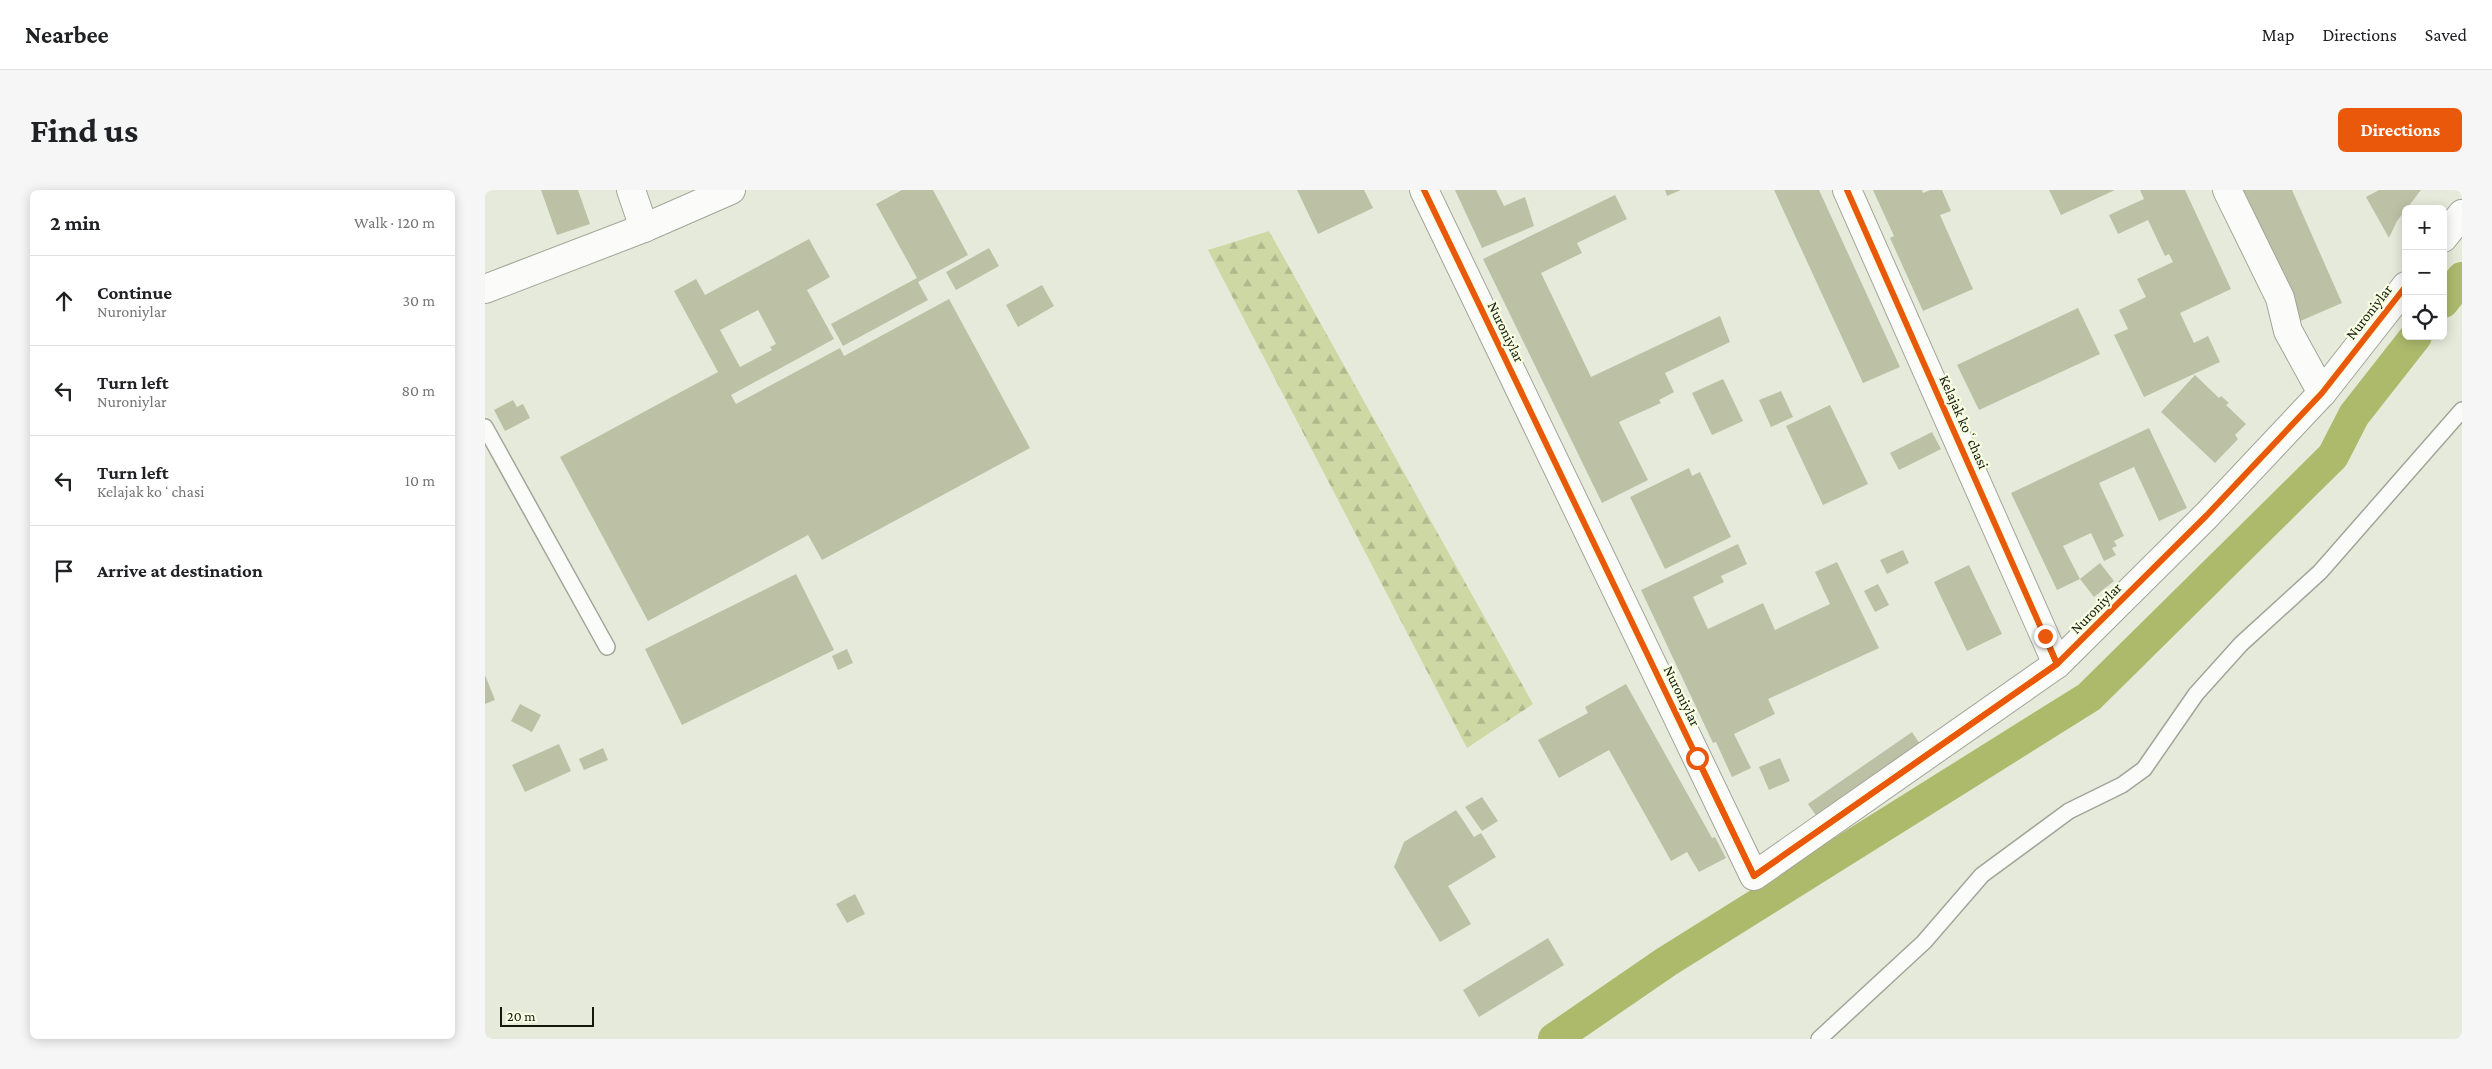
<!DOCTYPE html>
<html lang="en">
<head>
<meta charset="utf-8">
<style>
	body { margin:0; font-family:"Crimson Pro",serif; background:#f6f6f6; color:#202124 }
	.controls { position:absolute; right:15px; top:15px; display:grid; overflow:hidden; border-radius:8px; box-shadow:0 2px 12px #0003 }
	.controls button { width:45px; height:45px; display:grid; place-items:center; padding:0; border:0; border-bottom:1px solid #e0e0e0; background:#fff; color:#202124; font:25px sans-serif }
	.scale { position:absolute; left:15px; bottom:12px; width:94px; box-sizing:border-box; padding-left:5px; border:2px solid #16180e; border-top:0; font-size:14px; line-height:18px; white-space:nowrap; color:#16180e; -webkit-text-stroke:4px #f8fee1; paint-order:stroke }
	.stop { position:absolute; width:15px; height:15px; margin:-11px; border:4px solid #ea580c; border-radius:50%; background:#fff }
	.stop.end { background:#ea580c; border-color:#fff; box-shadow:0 1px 5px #0008 }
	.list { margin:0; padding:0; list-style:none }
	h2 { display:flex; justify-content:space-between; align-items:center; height:65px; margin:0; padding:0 20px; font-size:21px }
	h2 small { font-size:16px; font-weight:400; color:#757577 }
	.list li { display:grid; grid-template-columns:32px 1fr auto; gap:15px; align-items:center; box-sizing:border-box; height:90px; padding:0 20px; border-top:1px solid #e0e0e0 }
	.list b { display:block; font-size:19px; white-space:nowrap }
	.list p { margin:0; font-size:16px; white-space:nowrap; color:#757577 }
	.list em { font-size:16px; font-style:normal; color:#757577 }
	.icon { flex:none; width:28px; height:28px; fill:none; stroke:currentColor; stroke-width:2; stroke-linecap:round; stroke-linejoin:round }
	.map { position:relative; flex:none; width:1977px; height:849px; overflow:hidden; border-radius:8px }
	header { display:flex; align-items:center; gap:30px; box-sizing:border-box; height:70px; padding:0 25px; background:#fff; border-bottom:1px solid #e0e0e0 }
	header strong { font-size:24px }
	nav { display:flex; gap:28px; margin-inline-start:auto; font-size:18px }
	.intro { display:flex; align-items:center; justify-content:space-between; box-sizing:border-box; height:120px; padding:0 30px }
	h1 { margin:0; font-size:35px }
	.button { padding:12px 22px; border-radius:8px; background:#ea580c; color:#fff; font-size:18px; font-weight:700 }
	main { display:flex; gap:30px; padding:0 30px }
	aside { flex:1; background:#fff; border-radius:8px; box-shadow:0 2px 12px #0003 }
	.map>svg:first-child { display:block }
	.forest { fill:url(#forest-firs) }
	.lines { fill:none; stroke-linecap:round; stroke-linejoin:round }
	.canal { stroke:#adba6c; stroke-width:32 }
	.building { fill:#bcc1a6; fill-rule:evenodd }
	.service-casing { stroke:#a2a599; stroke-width:18 }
	.minor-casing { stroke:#a2a599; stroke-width:30 }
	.service { stroke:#fbfcf9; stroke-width:15 }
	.minor { stroke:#fbfcf9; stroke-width:28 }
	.cycleway-casing { stroke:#f8fee1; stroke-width:9 }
	.cycleway { stroke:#e8590c; stroke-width:6 }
	.route { stroke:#ea580c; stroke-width:6 }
	.labels { text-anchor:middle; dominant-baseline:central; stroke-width:4.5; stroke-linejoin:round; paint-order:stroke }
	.street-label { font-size:15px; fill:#16180e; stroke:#f8fee1 }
</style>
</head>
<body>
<header>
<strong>Nearbee</strong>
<nav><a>Map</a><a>Directions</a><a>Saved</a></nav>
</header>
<div class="intro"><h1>Find us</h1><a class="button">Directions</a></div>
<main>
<aside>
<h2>2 min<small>Walk · 120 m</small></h2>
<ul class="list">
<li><svg class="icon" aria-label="ahead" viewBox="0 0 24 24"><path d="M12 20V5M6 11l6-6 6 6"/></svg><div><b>Continue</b><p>Nuroniylar</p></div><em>30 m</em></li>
<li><svg class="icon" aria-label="left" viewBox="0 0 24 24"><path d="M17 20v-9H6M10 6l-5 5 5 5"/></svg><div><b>Turn left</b><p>Nuroniylar</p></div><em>80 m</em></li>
<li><svg class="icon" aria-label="left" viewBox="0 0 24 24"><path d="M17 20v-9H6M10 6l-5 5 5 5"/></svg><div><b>Turn left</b><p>Kelajak koʻchasi</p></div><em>10 m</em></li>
<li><svg class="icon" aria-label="arrive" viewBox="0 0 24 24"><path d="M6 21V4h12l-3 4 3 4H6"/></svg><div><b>Arrive at destination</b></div></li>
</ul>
</aside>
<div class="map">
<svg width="1977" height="849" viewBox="0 0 1977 849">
	<defs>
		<pattern id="forest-firs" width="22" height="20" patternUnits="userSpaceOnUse" patternTransform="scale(1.25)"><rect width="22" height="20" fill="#ced8a4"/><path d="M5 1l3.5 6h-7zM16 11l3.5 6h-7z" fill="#b0b98c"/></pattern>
	</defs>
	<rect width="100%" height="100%" fill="#e6eada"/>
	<polygon class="forest" points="784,41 1048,514 982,558 723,60"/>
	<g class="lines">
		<g class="canal">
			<polyline points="1958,112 1977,88"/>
			<polyline points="1069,849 1181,772 1604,507 1848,266 1869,225 1931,146"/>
		</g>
	</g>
	<g class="building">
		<polygon points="56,0 93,0 105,34 72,45"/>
		<polygon points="417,0 448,0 483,65 433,92 443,110 358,156 346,134 432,88 391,14"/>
		<polygon points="812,0 879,0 888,18 833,44"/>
		<polygon points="970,0 1011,0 1019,16 1040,7 1049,36 997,58"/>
		<polygon points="1180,0 1196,0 1182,6"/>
		<polygon points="1289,0 1334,0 1415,177 1378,193"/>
		<polygon points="1388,0 1437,0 1438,3 1445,0 1457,0 1466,21 1455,25 1488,99 1438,121 1405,48 1409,46"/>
		<polygon points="1564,0 1630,0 1576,25"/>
		<polygon points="1655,0 1700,0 1746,99 1695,123 1709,153 1723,146 1735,172 1659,207 1629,145 1643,139 1634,120 1661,107 1652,89 1688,72 1684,64 1680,66 1663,30 1633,44 1624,25 1659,9"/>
		<polygon points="1755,0 1807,0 1857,113 1813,132"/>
		<polygon points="1894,0 1936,0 1912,31 1904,48 1881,7"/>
		<polygon points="1130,5 1142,29 1092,53 1097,63 1056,83 1106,187 1235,126 1245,152 1180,183 1189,202 1174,210 1176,213 1134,232 1163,290 1117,313 998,69"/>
		<path d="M324,49L345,87L322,100L349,149L246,205L251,214L355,158L359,166L464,109L545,258L337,370L323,345L163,431L75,267L233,182L189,101L211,89L220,105ZM273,120L291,154L285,157L287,160L255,177L235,140Z"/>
		<polygon points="504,58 514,76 471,100 461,82"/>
		<polygon points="557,95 569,116 533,137 521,115"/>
		<polygon points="1593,118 1615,164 1494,220 1472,175"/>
		<polygon points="1710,185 1734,208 1736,206 1744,213 1741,215 1761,234 1750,245 1753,249 1730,273 1676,222"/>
		<polygon points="1238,189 1258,231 1227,245 1207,203"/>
		<polygon points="1296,201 1308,227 1286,237 1274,210"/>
		<polygon points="28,210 32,217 38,214 45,228 20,241 9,220"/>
		<polygon points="1345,215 1383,294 1338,315 1301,236"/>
		<polygon points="1664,238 1702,318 1674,331 1649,277 1614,293 1639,346 1629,351 1632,356 1627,358 1631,365 1619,371 1606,343 1578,356 1595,389 1572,400 1526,303"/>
		<polygon points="1447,242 1456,259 1414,280 1405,263"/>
		<polygon points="1204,278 1207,286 1215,282 1246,347 1180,379 1145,307"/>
		<polygon points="1253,354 1262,374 1236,386 1239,392 1208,407 1223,439 1278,413 1290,440 1345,414 1330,382 1352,372 1394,458 1283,509 1290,524 1249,544 1266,578 1247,587 1231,552 1228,553 1156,400"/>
		<polygon points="1418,360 1424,373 1402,384 1395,370"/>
		<polygon points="1615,373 1629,391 1609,407 1595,389"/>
		<polygon points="1484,375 1517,444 1482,461 1449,392"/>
		<polygon points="311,384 349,460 197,535 160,459"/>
		<polygon points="1393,394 1404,415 1390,422 1379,401"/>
		<polygon points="362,459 368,473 353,480 347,466"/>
		<polygon points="0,485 10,510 0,514"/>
		<polygon points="1141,494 1227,648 1230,647 1241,668 1214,682 1202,662 1186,671 1124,560 1074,588 1053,550 1103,523 1100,517"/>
		<polygon points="35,514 56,525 47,542 26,531"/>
		<polygon points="1427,542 1441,563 1337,634 1323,614"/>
		<polygon points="74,554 86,581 40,602 27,575"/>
		<polygon points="118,558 123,570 99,580 94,569"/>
		<polygon points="1295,568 1305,591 1284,600 1274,577"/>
		<polygon points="997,607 1013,631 997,641 980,617"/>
		<polygon points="971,620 989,647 996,643 1011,667 963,696 986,734 955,752 909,677 919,652"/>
		<polygon points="370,704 380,724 362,733 351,714"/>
		<polygon points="1063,748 1079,775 994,827 978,800"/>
	</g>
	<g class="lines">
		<defs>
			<g id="service">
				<polyline points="0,237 122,457"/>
				<polyline points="1334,849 1439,752 1497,685 1584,621 1637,595 1659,579 1711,504 1756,454 1835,382 1977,220"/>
			</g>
			<g id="minor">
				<polyline points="146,0 159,38"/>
				<polyline points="939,0 1269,686 1572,474 1722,325 1837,203 1921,96"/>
				<polyline points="1362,0 1572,474"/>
				<polyline points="1742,0 1795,108 1803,141 1837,203"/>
				<polyline points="1958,48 1977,24"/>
				<polyline points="0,99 159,38 246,0"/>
			</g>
		</defs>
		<use href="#service" class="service-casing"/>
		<use href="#minor" class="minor-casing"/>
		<use href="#service" class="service"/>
		<use href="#minor" class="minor"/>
		<defs>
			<g id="cycleway">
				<polyline points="939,0 1269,686 1572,474 1722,325 1837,203 1921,96"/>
				<polyline points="1362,0 1572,474"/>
			</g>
		</defs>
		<use href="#cycleway" class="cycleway-casing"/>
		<use href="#cycleway" class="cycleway"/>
	</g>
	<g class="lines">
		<polyline class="route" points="1212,568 1269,686 1572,474 1560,446"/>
	</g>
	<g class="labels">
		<g class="street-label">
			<text transform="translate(1884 122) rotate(-52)">Nuroniylar</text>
			<text transform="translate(1021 142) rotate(64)">Nuroniylar</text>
			<text transform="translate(1479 232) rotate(66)">Kelajak koʻchasi</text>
			<text transform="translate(1611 418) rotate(-45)">Nuroniylar</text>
			<text transform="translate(1197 506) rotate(64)">Nuroniylar</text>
		</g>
	</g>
</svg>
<div class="controls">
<button>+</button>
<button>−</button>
<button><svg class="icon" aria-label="locate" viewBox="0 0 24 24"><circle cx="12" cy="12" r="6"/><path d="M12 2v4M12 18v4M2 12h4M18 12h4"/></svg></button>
</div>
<div class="scale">20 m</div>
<div class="stop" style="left:1212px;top:568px"></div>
<div class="stop end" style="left:1560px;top:446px"></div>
</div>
</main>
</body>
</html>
